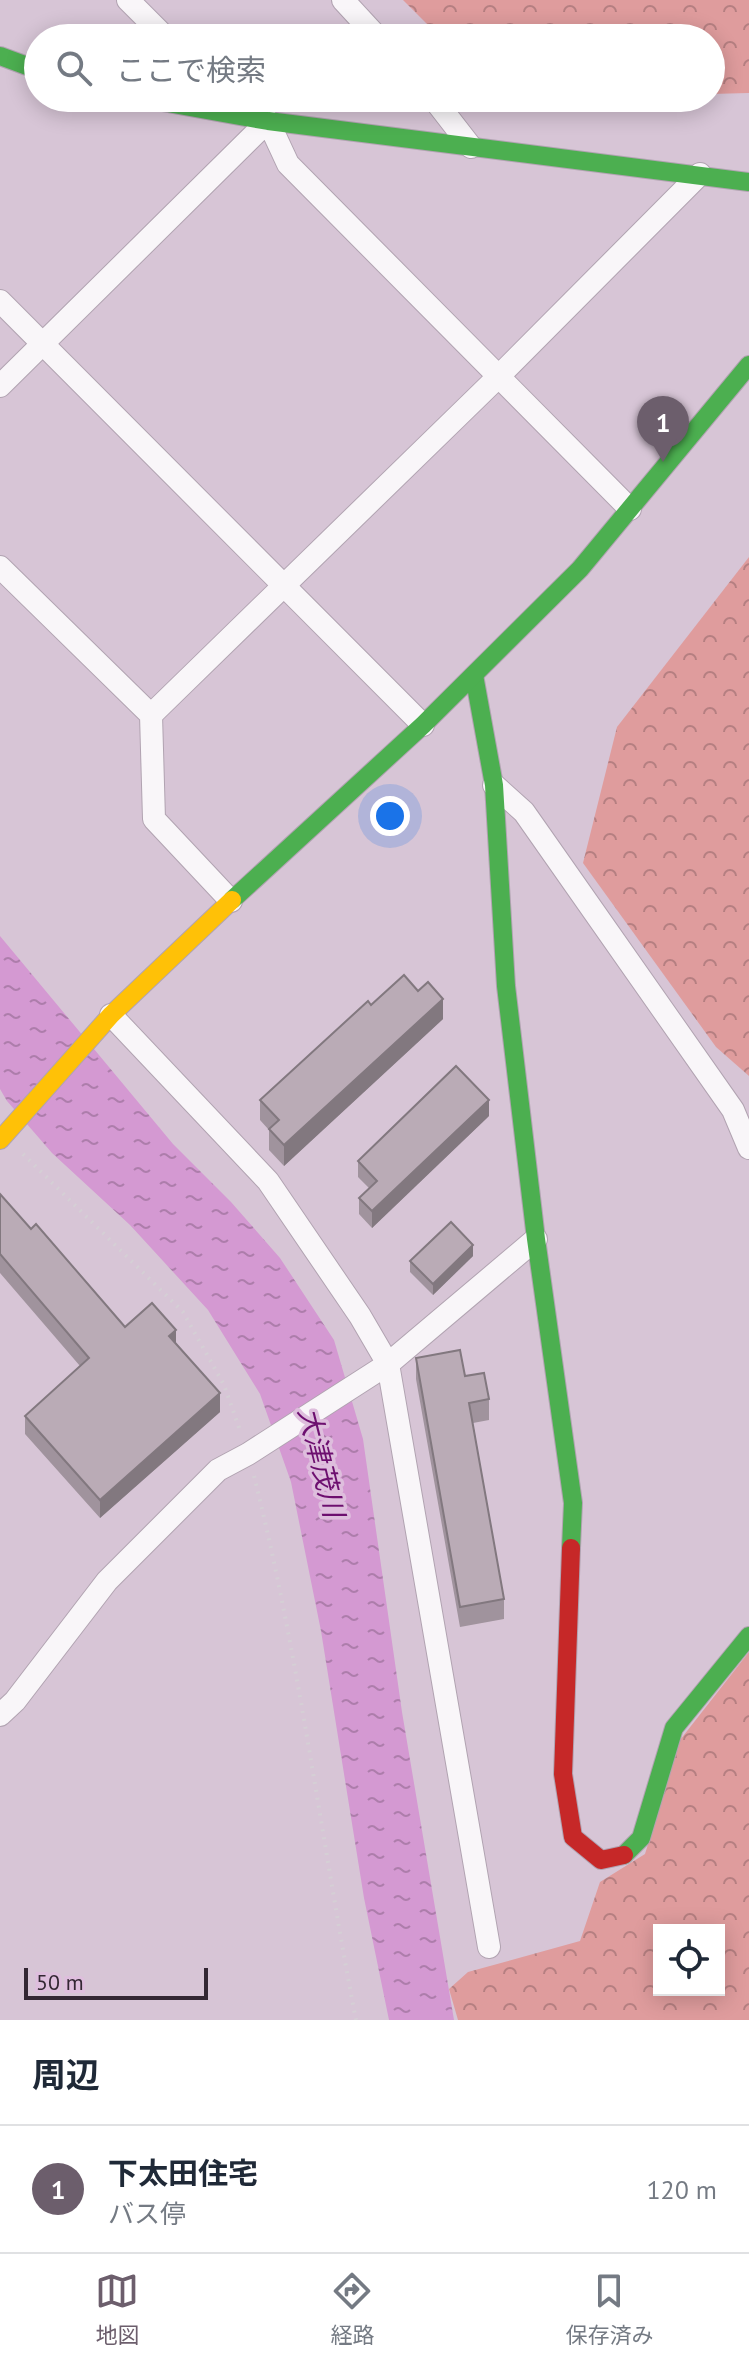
<!DOCTYPE html>
<html lang="ja">
<head>
<meta charset="utf-8">
<style>
	body { margin:0; font-family:"PT Sans","Noto Sans JP",sans-serif; background:#f2f2f3; color:#1f2937 }
	.controls { position:absolute; right:24px; bottom:24px; display:grid; overflow:hidden; border-radius:0px; box-shadow:0 4px 20px #0003 }
	.controls button { width:72px; height:72px; display:grid; place-items:center; padding:0; border:0; border-bottom:2px solid #e0e1e3; background:#fff; color:#1f2937; font:40px sans-serif }
	.scale { position:absolute; left:24px; bottom:20px; width:184px; box-sizing:border-box; padding-left:8px; border:4px solid #332733; border-top:0; font-size:22px; line-height:28px; white-space:nowrap; color:#332733; -webkit-text-stroke:6px #debedd; paint-order:stroke }
	.you { position:absolute; left:390px; top:816px; width:28px; height:28px; margin:-20px; border:6px solid #fff; border-radius:50%; background:#1a73e8; box-shadow:0 0 0 12px #1a73e833 }
	.badge { display:grid; place-items:center; width:52px; height:52px; border-radius:50%; background:#6c5e6c; color:#fff; font-size:26px; font-weight:700 }
	.pin { position:absolute; translate:-50% -66px; filter:drop-shadow(0 2px 4px #0008) }
	.pin::after { content:''; position:absolute; top:42px; width:28px; height:24px; background:inherit; clip-path:polygon(0 0,100% 0,50% 100%) }
	.list { margin:0; padding:0; list-style:none }
	h2 { display:flex; justify-content:space-between; align-items:center; height:104px; margin:0; padding:0 32px; font-size:34px }
	h2 small { font-size:26px; font-weight:400; color:#747a83 }
	.list li { display:grid; grid-template-columns:52px 1fr auto; gap:24px; align-items:center; box-sizing:border-box; height:128px; padding:0 32px; border-top:2px solid #e0e1e3 }
	.list b { display:block; font-size:30px; white-space:nowrap }
	.list p { margin:0; font-size:26px; white-space:nowrap; color:#747a83 }
	.list em { font-size:26px; font-style:normal; color:#747a83 }
	.icon { flex:none; width:44px; height:44px; fill:none; stroke:currentColor; stroke-width:2; stroke-linecap:round; stroke-linejoin:round }
	.map { position:relative; flex:none; width:749px; height:2020px; overflow:hidden }
	.search { position:absolute; background:#fff; box-shadow:0 4px 20px #0003; left:24px; right:24px; top:24px; height:88px; display:flex; align-items:center; gap:20px; box-sizing:border-box; padding:0 28px; border-radius:44px; color:#747a83; font-size:30px }
	.sheet { height:232px; background:#fff }
	nav { display:flex; justify-content:space-around; align-items:center; box-sizing:border-box; height:112px; border-top:2px solid #e0e1e3; background:#fff; font-size:22px; color:#747a83 }
	nav a { display:grid; justify-items:center; gap:4px }
	nav .on { color:#6c5e6c }
	.map>svg:first-child { display:block }
	.forest { fill:url(#forest-crowns); fill-rule:evenodd }
	.water { fill:url(#water-ripples) }
	.lines { fill:none; stroke-linecap:round; stroke-linejoin:round }
	.street-casing { stroke:#b1a3b1; stroke-width:24 }
	.fast-casing { stroke:#b1a3b1; stroke-width:20 }
	.slow-casing { stroke:#b1a3b1; stroke-width:20 }
	.jam-casing { stroke:#b1a3b1; stroke-width:20 }
	.path { stroke:#d5cfd5; stroke-width:4; stroke-dasharray:2 6; stroke-linecap:butt }
	.street { stroke:#f9f6f9; stroke-width:22 }
	.fast { stroke:#4caf50; stroke-width:18 }
	.slow { stroke:#ffc107; stroke-width:18 }
	.jam { stroke:#c62828; stroke-width:18 }
	.wall { fill:#a0939d }
	.shaded-wall { fill:#82787f }
	.building { fill:#baabb6; stroke:#82787f; stroke-width:2 }
	.labels { text-anchor:middle; dominant-baseline:central; stroke-width:7; stroke-linejoin:round; paint-order:stroke }
	.water-label { font-size:28px; font-style:italic; fill:#6d0f6f; stroke:#debedd }
</style>
</head>
<body>
<div class="map">
<svg width="749" height="2020" viewBox="0 0 749 2020">
	<defs>
		<pattern id="forest-crowns" width="20" height="18" patternUnits="userSpaceOnUse" patternTransform="scale(2)"><rect width="20" height="18" fill="#df9c9d"/><path d="M2 6a3 3 0 1 1 6 0M12 15a3 3 0 1 1 6 0" fill="none" stroke="#b57f81"/></pattern>
		<pattern id="water-ripples" width="26" height="14" patternUnits="userSpaceOnUse" patternTransform="scale(2)"><rect width="26" height="14" fill="#d499d2"/><path d="M2 4q2-2 4 0t4 0M15 11q2-2 4 0t4 0" fill="none" stroke="#ad7dab"/></pattern>
	</defs>
	<rect width="100%" height="100%" fill="#d7c5d6"/>
	<g class="forest">
		<polygon points="403,0 749,0 749,93 711,94 711,38 441,38"/>
		<polygon points="749,557 749,1076 716,1047 583,863 617,727"/>
		<path d="M749,1652V2020H458L449,1989L468,1972L580,1941L600,1882L645,1854L680,1740ZM659,1930H719V1990H659Z"/>
	</g>
	<polygon class="water" points="0,936 173,1144 231,1202 280,1258 334,1340 363,1439 402,1712 454,2020 389,2020 364,1898 321,1631 291,1482 260,1394 208,1310 130,1225 52,1153 7,1101 0,1089"/>
	<g class="lines">
		<defs>
			<g id="street">
				<polyline points="128,0 166,38"/>
				<polyline points="343,0 378,38"/>
				<polyline points="433,98 471,147"/>
				<polyline points="0,301 423,725"/>
				<polyline points="0,386 268,121 288,164 630,509"/>
				<polyline points="0,567 151,715 154,819 231,901"/>
				<polyline points="151,715 498,377 700,174"/>
				<polyline points="494,785 524,812 733,1110 749,1148"/>
				<polyline points="111,1015 268,1181 360,1316 388,1364 489,1947"/>
				<polyline points="0,1715 15,1701 107,1581 218,1470 248,1454 388,1364 536,1239"/>
			</g>
			<g id="fast">
				<polyline points="0,56 38,70"/>
				<polyline points="140,98 268,121 749,182"/>
				<polyline points="474,675 494,785 506,986 536,1239 573,1503 571,1548"/>
				<polyline points="232,900 423,725 580,569 749,365"/>
				<polyline points="624,1855 641,1838 674,1728 749,1636"/>
			</g>
			<polyline id="slow" points="0,1140 111,1015 232,900"/>
			<polyline id="jam" points="571,1548 563,1774 573,1837 601,1860 624,1855"/>
		</defs>
		<use href="#street" class="street-casing"/>
		<use href="#fast" class="fast-casing"/>
		<use href="#slow" class="slow-casing"/>
		<use href="#jam" class="jam-casing"/>
		<g class="path">
			<polyline points="23,1154 183,1312 224,1385 241,1433"/>
			<path d="M254,1476C299,1655 321,1839 356,2020"/>
		</g>
		<use href="#street" class="street"/>
		<use href="#fast" class="fast"/>
		<use href="#slow" class="slow"/>
		<use href="#jam" class="jam"/>
	</g>
	<g class="wall">
		<polygon points="371,1005 443,1019 284,1166 269,1150 269,1130 260,1120 260,1100"/>
		<polygon points="489,1116 372,1228 359,1214 359,1198 369,1188 358,1177 358,1161"/>
		<polygon points="0,1194 31,1229 125,1327 176,1343 220,1412 100,1518 25,1434 25,1416 80,1366 0,1273"/>
		<polygon points="473,1256 433,1295 410,1272 410,1261"/>
		<polygon points="416,1358 465,1376 489,1399 489,1420 473,1423 504,1599 504,1619 460,1627 416,1379"/>
	</g>
	<g class="shaded-wall">
		<polygon points="443,999 443,1019 284,1166 284,1145"/>
		<polygon points="489,1100 489,1116 372,1228 372,1211"/>
		<polygon points="473,1245 473,1256 433,1295 433,1284"/>
		<polygon points="176,1330 176,1348 169,1336"/>
		<polygon points="220,1393 220,1412 100,1518 100,1500"/>
	</g>
	<g class="building">
		<polygon points="404,975 418,991 428,982 443,999 284,1145 269,1129 279,1120 260,1100 368,1001 371,1005"/>
		<polygon points="456,1066 489,1100 372,1211 359,1198 377,1181 358,1161"/>
		<polygon points="0,1194 31,1229 36,1224 125,1327 152,1303 176,1330 169,1336 220,1393 100,1500 25,1416 89,1358 0,1254"/>
		<polygon points="451,1222 473,1245 433,1284 410,1261"/>
		<polygon points="460,1350 465,1376 484,1373 489,1399 469,1403 504,1599 460,1607 416,1358"/>
	</g>
	<g class="labels">
		<g class="water-label">
			<text transform="translate(322 1462) rotate(76)">大津茂川</text>
		</g>
	</g>
</svg>
<div class="controls">
<button><svg class="icon" aria-label="locate" viewBox="0 0 24 24"><circle cx="12" cy="12" r="6"/><path d="M12 2v4M12 18v4M2 12h4M18 12h4"/></svg></button>
</div>
<div class="scale">50 m</div>
<div class="you"></div>
<div class="pin badge" style="left:663px;top:462px">1</div>
<div class="search"><svg class="icon" aria-label="search" viewBox="0 0 24 24"><circle cx="10" cy="10" r="6"/><path d="M15 15l6 6"/></svg>ここで検索</div>
</div>
<section class="sheet">
<h2>周辺<small></small></h2>
<ul class="list">
<li><span class="badge">1</span><div><b>下太田住宅</b><p>バス停</p></div><em>120 m</em></li>
</ul>
</section>
<nav>
<a class="on"><svg class="icon" aria-label="map" viewBox="0 0 24 24"><path d="M3 6l6-2 6 2 6-2v14l-6 2-6-2-6 2zM9 4v14M15 6v14"/></svg>地図</a>
<a><svg class="icon" aria-label="directions" viewBox="0 0 24 24"><path d="M12 3l9 9-9 9-9-9zM9 14v-3h6M13 9l2 2-2 2"/></svg>経路</a>
<a><svg class="icon" aria-label="saved" viewBox="0 0 24 24"><path d="M7 4h10v16l-5-4-5 4z"/></svg>保存済み</a>
</nav>
</body>
</html>
